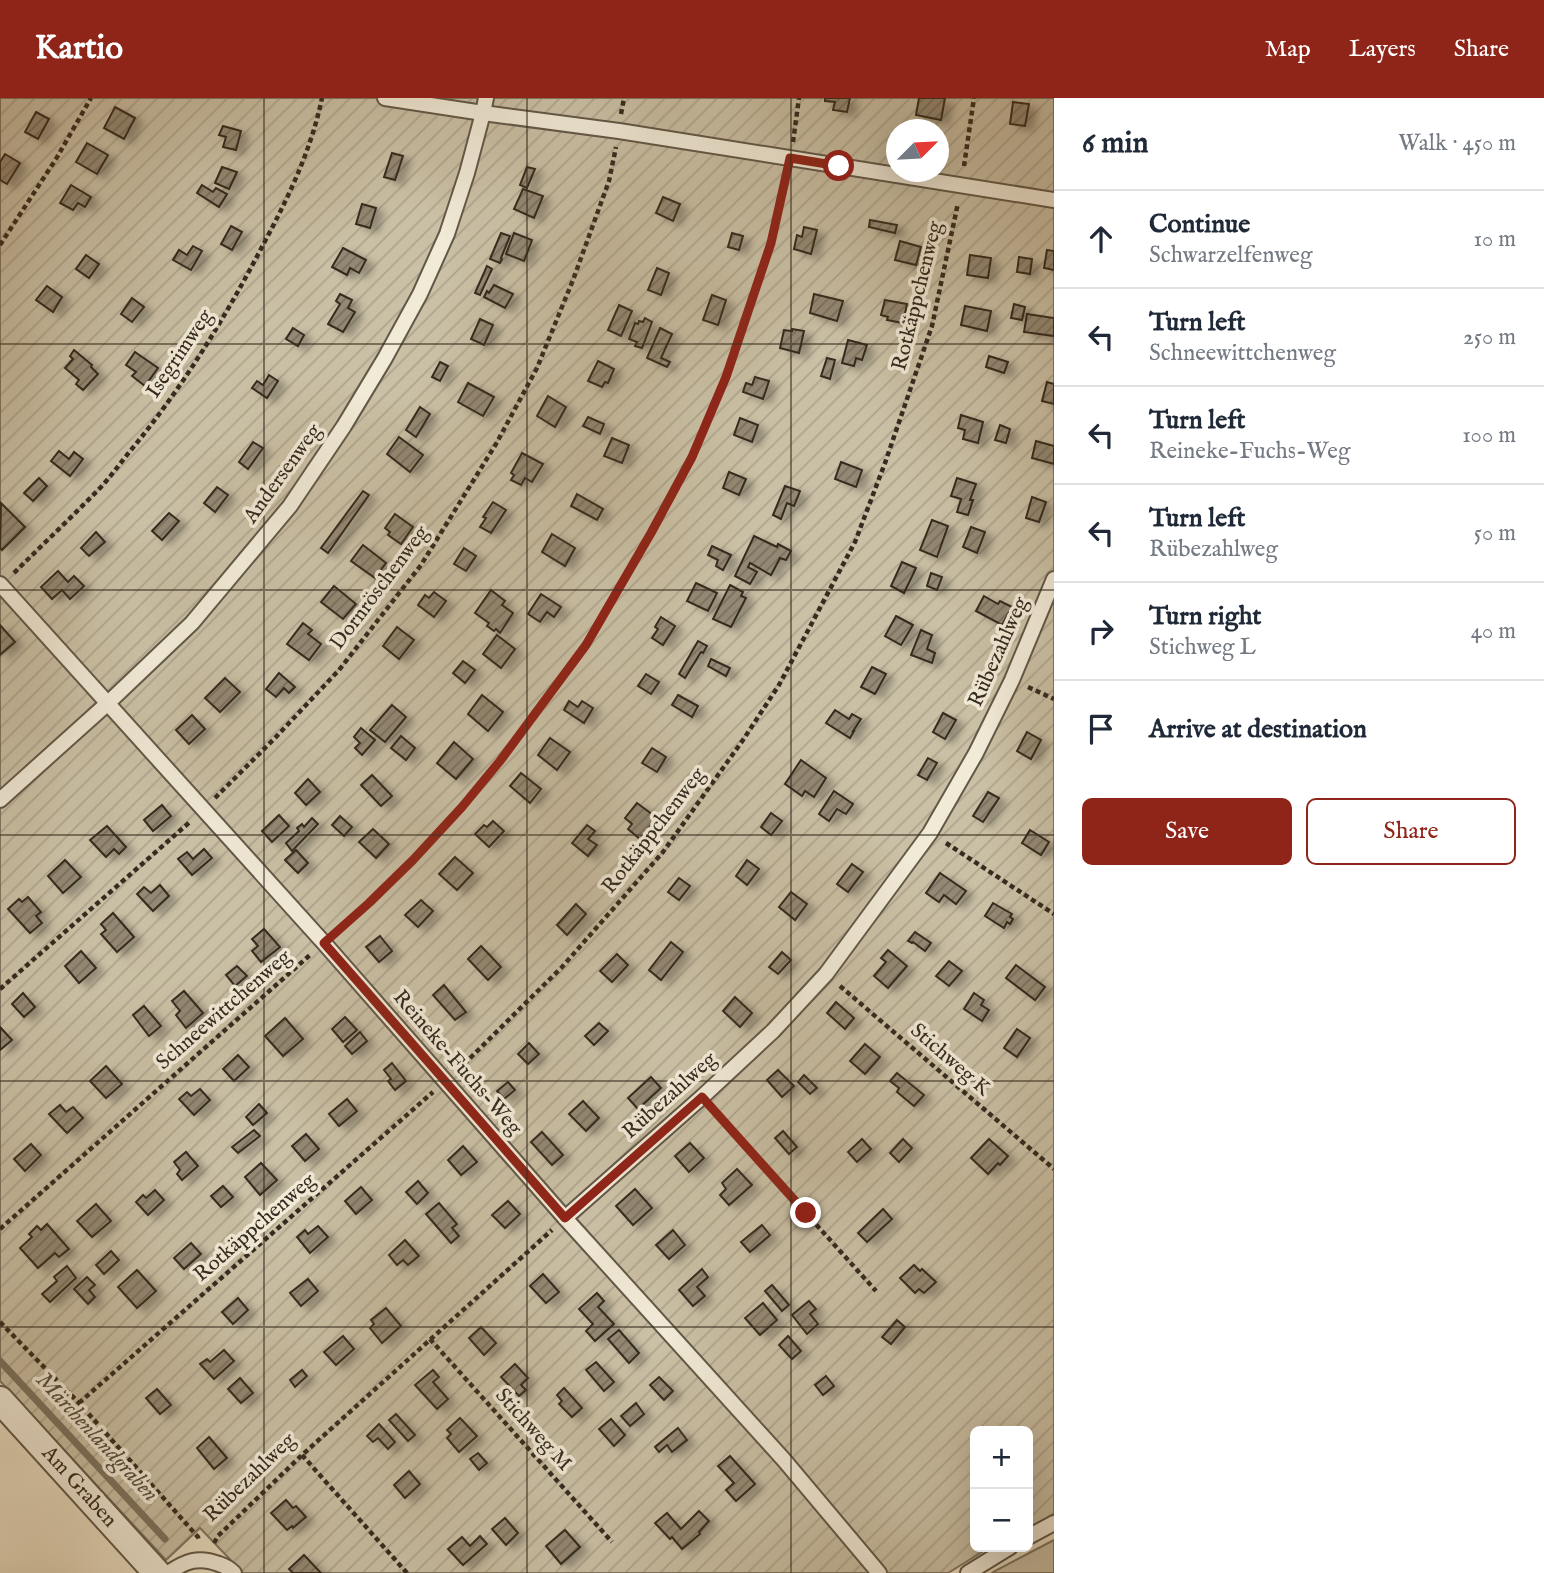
<!DOCTYPE html>
<html lang="en">
<head>
<meta charset="utf-8">
<style>
	body { margin:0; font-family:"IM FELL English",serif; background:#f2f2f3; color:#1f2937 }
	.controls { position:absolute; right:21px; bottom:21px; display:grid; overflow:hidden; border-radius:10px; box-shadow:0 7px 28px #0002 }
	.controls button { width:63px; height:63px; display:grid; place-items:center; padding:0; border:0; border-bottom:2px solid #e0e1e3; background:#fff; color:#1f2937; font:35px sans-serif }
	.compass { position:absolute; left:886px; top:21px; width:63px; height:63px; border-radius:50%; background:#fff; box-shadow:0 7px 28px #0002; rotate:66deg }
	.stop { position:absolute; width:21px; height:21px; margin:-16px; border:5px solid #8f2418; border-radius:50%; background:#fff }
	.stop.end { background:#8f2418; border-color:#fff; box-shadow:0 2px 7px #0008 }
	.list { margin:0; padding:0; list-style:none }
	h2 { display:flex; justify-content:space-between; align-items:center; height:91px; margin:0; padding:0 28px; font-size:30px }
	h2 small { font-size:23px; font-weight:400; color:#747a83 }
	.list li { display:grid; grid-template-columns:46px 1fr auto; gap:21px; align-items:center; box-sizing:border-box; height:98px; padding:0 28px; border-top:2px solid #e0e1e3 }
	.list b { display:block; font-size:26px; white-space:nowrap }
	.list p { margin:0; font-size:23px; white-space:nowrap; color:#747a83 }
	.list em { font-size:23px; font-style:normal; color:#747a83 }
	.actions { display:flex; gap:14px; padding:21px 28px }
	.actions a { flex:1; padding:16px 0; border:2px solid #8f2418; border-radius:10px; text-align:center; font-size:24px; color:#8f2418 }
	.actions .main { background:#8f2418; color:#fff }
	.icon { flex:none; width:38px; height:38px; fill:none; stroke:currentColor; stroke-width:2; stroke-linecap:round; stroke-linejoin:round }
	.map { position:relative; flex:none; width:1054px; height:1475px; overflow:hidden }
	header { display:flex; align-items:center; gap:42px; box-sizing:border-box; height:98px; padding:0 35px; background:#8f2418; color:#fff }
	header strong { font-size:33px }
	nav { display:flex; gap:38px; margin-inline-start:auto; font-size:24px }
	main { display:flex }
	aside { flex:1; background:#fff }
	.map>svg:first-child { display:block }
	.grass { fill:#cac0a5; stroke:#807662; stroke-width:2 }
	.garden { fill:url(#garden-furrows); stroke:#807662; stroke-width:2; fill-rule:evenodd }
	.lines { fill:none; stroke-linecap:round; stroke-linejoin:round }
	.stream { stroke:#7c725f; stroke-width:7 }
	.building { fill:url(#building-hatch); stroke:#352b1f; stroke-width:2; filter:url(#shadow) }
	.service-casing { stroke:#625848; stroke-width:18 }
	.minor-casing { stroke:#625848; stroke-width:30 }
	.path { stroke:#352b1f; stroke-width:4.5; stroke-dasharray:5 3.5; stroke-linecap:butt }
	.service { stroke:#f1ead7; stroke-width:14 }
	.minor { stroke:#f1ead7; stroke-width:26 }
	.route { stroke:#8f2418; stroke-width:9 }
	.grid { fill:none; stroke:#352b1f; stroke-width:2; stroke-opacity:0.55 }
	.labels { text-anchor:middle; dominant-baseline:central; stroke-width:7; stroke-linejoin:round; paint-order:stroke }
	.street-label { font-size:21px; fill:#352b1f; stroke:#f1ead7 }
	.water-label { font-size:23px; font-style:italic; fill:#594e3f; stroke:#f1ead7 }
</style>
</head>
<body>
<header>
<strong>Kartio</strong>
<nav><a>Map</a><a>Layers</a><a>Share</a></nav>
</header>
<main>
<div class="map">
<svg width="1054" height="1475" viewBox="0 0 1054 1475">
	<defs>
		<pattern id="garden-furrows" width="10" height="10" patternUnits="userSpaceOnUse" patternTransform="scale(1.75)"><rect width="10" height="10" fill="#cac0a5"/><path d="M-1 1l2-2M0 10L10 0M9 11l2-2" fill="none" stroke="#aea58e"/></pattern>
		<pattern id="building-hatch" width="6" height="6" patternUnits="userSpaceOnUse" patternTransform="scale(1.75)"><rect width="6" height="6" fill="#938873"/><path d="M-1 1l2-2M0 6l6-6M5 7l2-2" fill="none" stroke="#796f5e"/></pattern>
		<filter id="shadow"><feDropShadow dx="8" dy="4.5" stdDeviation="3.5" flood-color="#0004"/></filter>
	</defs>
	<rect width="100%" height="100%" fill="#e9dec1"/>
	<filter id="stains"><feTurbulence type="fractalNoise" baseFrequency=".00286" numOctaves="4"/><feColorMatrix values="0 0 0 0 .2 0 0 0 0 .09 0 0 0 0 .02 0 0 0 .5 -.17"/></filter>
	<radialGradient id="worn" r=".72"><stop offset=".6" stop-color="#630" stop-opacity="0"/><stop offset="1" stop-color="#630" stop-opacity=".3"/></radialGradient>
	<polygon class="grass" points="1054,1442 1054,1475 992,1475 993,1474"/>
	<path class="garden" d="M0,0H1054V1417L1028,1430V1333H975V1449H990L948,1475H243L200,1430L166,1462L0,1283ZM897,32H939V74H897Z"/>
	<g class="lines">
		<polyline class="stream" points="0,1263 165,1441"/>
	</g>
	<g class="building">
		<polygon points="825,0 850,0 847,14 833,12 835,4 825,3"/>
		<polygon points="919,0 945,0 941,22 916,17"/>
		<polygon points="1013,4 1029,6 1025,28 1010,26"/>
		<polygon points="115,9 135,20 124,41 104,30"/>
		<polygon points="36,14 49,21 38,41 25,34"/>
		<polygon points="223,28 241,33 236,52 223,49 226,39 219,37"/>
		<polygon points="87,45 108,57 97,76 76,64"/>
		<polygon points="392,55 403,58 395,82 384,79"/>
		<polygon points="5,56 20,65 7,86 0,82 0,64"/>
		<polygon points="222,69 237,74 229,91 215,85"/>
		<polygon points="527,69 535,71 527,90 520,87"/>
		<polygon points="71,87 91,99 85,109 78,105 73,112 60,105"/>
		<polygon points="202,87 213,94 216,90 227,96 219,109 197,95"/>
		<polygon points="523,91 543,98 534,120 514,111"/>
		<polygon points="663,99 680,106 673,123 656,115"/>
		<polygon points="362,106 376,110 370,130 356,126"/>
		<polygon points="870,122 897,127 895,135 869,129"/>
		<polygon points="231,128 242,134 232,152 221,146"/>
		<polygon points="804,129 817,132 811,156 794,151 797,137 802,139"/>
		<polygon points="501,135 510,138 501,160 502,161 500,165 490,161"/>
		<polygon points="514,135 532,142 524,163 506,156"/>
		<polygon points="732,135 743,138 739,152 728,149"/>
		<polygon points="900,143 921,149 916,167 895,162"/>
		<polygon points="193,148 202,153 191,172 173,162 179,152 187,157"/>
		<polygon points="343,150 366,162 359,175 350,170 347,177 332,169"/>
		<polygon points="1047,152 1054,153 1054,172 1044,170"/>
		<polygon points="86,157 99,166 89,180 76,171"/>
		<polygon points="970,157 991,160 988,180 967,177"/>
		<polygon points="1019,159 1032,161 1030,176 1017,174"/>
		<polygon points="487,168 492,171 480,197 475,195"/>
		<polygon points="657,170 669,175 661,197 648,192"/>
		<polygon points="494,187 513,196 505,210 484,199 487,193 489,195"/>
		<polygon points="47,188 62,199 53,214 36,202"/>
		<polygon points="340,196 352,202 348,210 355,214 343,234 328,226 340,206 336,203"/>
		<polygon points="814,196 843,203 837,223 810,215"/>
		<polygon points="712,197 726,202 718,227 703,222"/>
		<polygon points="132,200 144,209 132,224 121,216"/>
		<polygon points="885,202 907,206 903,225 887,222 888,219 881,217"/>
		<polygon points="1014,206 1025,209 1022,222 1011,220"/>
		<polygon points="619,207 632,213 621,238 608,232"/>
		<polygon points="965,208 991,213 987,233 961,227"/>
		<polygon points="1027,216 1054,220 1054,238 1024,234"/>
		<polygon points="645,220 652,224 642,250 635,248 637,244 629,241 635,225 638,226 639,223 643,224"/>
		<polygon points="480,221 493,227 484,247 471,241"/>
		<polygon points="293,230 304,237 298,248 286,241"/>
		<polygon points="660,230 672,236 661,260 670,264 667,269 647,260"/>
		<polygon points="792,231 804,233 799,255 780,250 784,232 792,233"/>
		<polygon points="848,242 867,247 862,262 856,260 854,268 842,265"/>
		<polygon points="74,252 92,267 91,269 98,276 83,292 76,286 79,282 65,270 73,261 70,258"/>
		<polygon points="135,254 158,270 145,288 132,278 136,274 126,267"/>
		<polygon points="989,258 1008,264 1004,275 986,269"/>
		<polygon points="827,260 835,262 830,281 821,278"/>
		<polygon points="598,263 614,271 608,285 605,284 602,289 588,283"/>
		<polygon points="440,264 448,268 440,283 432,279"/>
		<polygon points="269,277 278,283 267,300 252,290 257,283 263,287"/>
		<polygon points="755,279 769,283 763,301 743,294 746,285 752,287"/>
		<polygon points="1047,284 1054,286 1054,306 1042,303"/>
		<polygon points="468,285 494,299 483,318 458,304"/>
		<polygon points="548,298 566,309 555,329 537,318"/>
		<polygon points="420,309 430,316 416,339 406,332"/>
		<polygon points="961,317 983,324 978,345 963,341 965,332 958,330"/>
		<polygon points="588,319 604,326 600,336 583,328"/>
		<polygon points="740,320 758,327 752,344 734,337"/>
		<polygon points="1000,327 1010,331 1006,345 995,342"/>
		<polygon points="399,339 423,357 410,374 387,356"/>
		<polygon points="612,340 629,347 622,365 604,358"/>
		<polygon points="1036,343 1054,348 1054,366 1032,360"/>
		<polygon points="253,344 263,350 248,371 239,364"/>
		<polygon points="59,353 69,361 74,354 83,361 70,378 51,363"/>
		<polygon points="522,355 543,366 532,384 525,380 521,387 511,382 514,377 511,375"/>
		<polygon points="841,364 862,372 856,389 835,381"/>
		<polygon points="729,374 746,381 739,397 723,390"/>
		<polygon points="39,380 47,388 33,403 24,395"/>
		<polygon points="957,380 976,386 970,402 973,402 968,417 957,414 961,401 951,398"/>
		<polygon points="785,388 800,393 794,408 787,405 781,421 773,417"/>
		<polygon points="217,389 228,397 215,414 204,405"/>
		<polygon points="363,393 369,397 328,455 321,450"/>
		<polygon points="577,396 603,411 597,422 571,408"/>
		<polygon points="1032,399 1046,404 1039,424 1026,420"/>
		<polygon points="493,404 506,412 491,435 480,429 486,420 483,419"/>
		<polygon points="1,405 25,429 2,452 0,450"/>
		<polygon points="169,415 179,423 162,442 152,433"/>
		<polygon points="395,416 413,429 401,446 388,437 390,434 385,430"/>
		<polygon points="932,422 948,428 937,459 920,452"/>
		<polygon points="971,429 985,434 977,455 963,449"/>
		<polygon points="96,434 105,444 89,458 81,450"/>
		<polygon points="552,436 575,450 565,468 542,454"/>
		<polygon points="754,438 777,449 778,446 791,453 786,462 780,460 771,477 750,465 748,469 757,474 750,486 735,478"/>
		<polygon points="363,447 386,465 375,480 351,463"/>
		<polygon points="712,448 731,457 723,472 716,468 718,462 708,457"/>
		<polygon points="464,450 476,458 466,473 454,466"/>
		<polygon points="902,464 916,470 904,495 891,488"/>
		<polygon points="58,473 68,484 74,478 84,488 70,501 62,492 52,501 41,489"/>
		<polygon points="931,475 942,479 937,492 927,488"/>
		<polygon points="696,485 717,495 708,513 687,503"/>
		<polygon points="730,487 743,494 741,498 746,500 731,529 713,521"/>
		<polygon points="334,488 356,506 343,521 321,504"/>
		<polygon points="491,492 505,503 502,507 513,515 500,535 496,531 494,533 487,528 489,525 475,515"/>
		<polygon points="434,494 446,503 434,519 418,507 425,497 429,500"/>
		<polygon points="541,496 561,509 554,519 547,514 540,524 528,516"/>
		<polygon points="984,498 998,506 1000,503 1012,509 1002,527 976,513"/>
		<polygon points="896,518 913,527 901,547 885,538"/>
		<polygon points="661,519 675,528 663,547 652,540 658,531 655,529"/>
		<polygon points="303,525 312,532 308,536 321,546 309,562 287,546"/>
		<polygon points="0,527 15,544 0,557"/>
		<polygon points="397,529 414,542 399,561 383,548"/>
		<polygon points="921,532 932,537 927,551 935,555 932,565 911,557"/>
		<polygon points="497,537 515,551 501,570 483,556"/>
		<polygon points="698,543 707,548 703,555 701,554 685,580 679,576"/>
		<polygon points="711,561 730,570 726,578 708,568"/>
		<polygon points="463,563 475,572 465,585 453,575"/>
		<polygon points="872,569 886,576 875,596 861,589"/>
		<polygon points="279,575 295,589 289,595 284,590 276,599 266,591"/>
		<polygon points="646,576 659,584 651,596 638,588"/>
		<polygon points="225,580 240,594 220,614 205,600"/>
		<polygon points="482,597 503,614 488,633 468,616"/>
		<polygon points="678,597 698,608 692,619 672,607"/>
		<polygon points="569,603 578,609 582,603 593,610 584,625 564,612"/>
		<polygon points="392,607 406,619 385,644 370,632"/>
		<polygon points="835,612 849,621 852,616 861,621 853,633 854,633 850,640 826,625"/>
		<polygon points="943,615 956,622 945,641 933,634"/>
		<polygon points="192,617 205,631 189,646 176,632"/>
		<polygon points="361,630 375,642 362,657 355,650 360,645 354,639"/>
		<polygon points="1027,634 1041,642 1031,661 1017,653"/>
		<polygon points="401,638 415,650 406,662 391,650"/>
		<polygon points="550,640 570,654 557,672 538,657"/>
		<polygon points="454,644 473,661 456,681 437,665"/>
		<polygon points="652,650 666,659 657,674 642,665"/>
		<polygon points="928,660 937,665 927,682 918,677"/>
		<polygon points="801,662 826,680 814,699 805,693 802,698 785,686"/>
		<polygon points="521,675 541,691 530,705 510,688"/>
		<polygon points="372,677 392,698 381,708 361,687"/>
		<polygon points="308,681 320,694 306,707 295,695"/>
		<polygon points="834,693 853,706 846,716 837,711 829,723 819,716"/>
		<polygon points="988,694 999,700 983,724 973,718"/>
		<polygon points="637,705 657,720 640,741 628,731 632,726 625,720"/>
		<polygon points="162,707 171,718 153,733 144,722"/>
		<polygon points="771,715 782,723 771,737 761,729"/>
		<polygon points="279,717 289,728 272,744 262,733"/>
		<polygon points="340,718 352,729 344,738 332,727"/>
		<polygon points="312,720 318,726 292,753 286,745 299,733 297,730 302,726 304,729"/>
		<polygon points="493,723 504,733 489,749 475,736 484,727 487,729"/>
		<polygon points="587,727 595,733 588,741 597,747 588,758 572,745"/>
		<polygon points="107,728 126,749 119,756 114,751 106,759 90,742"/>
		<polygon points="373,731 389,746 376,760 359,744"/>
		<polygon points="1030,732 1049,744 1041,757 1022,745"/>
		<polygon points="204,751 212,760 192,777 178,761 187,754 193,761"/>
		<polygon points="296,752 308,765 298,775 285,762"/>
		<polygon points="455,759 473,775 457,792 439,776"/>
		<polygon points="65,762 81,779 63,795 48,778"/>
		<polygon points="747,762 759,771 747,787 736,778"/>
		<polygon points="852,766 863,774 848,794 837,786"/>
		<polygon points="940,775 966,793 956,806 944,797 939,804 926,795"/>
		<polygon points="679,780 690,788 679,802 668,794"/>
		<polygon points="160,787 169,798 153,813 137,796 144,789 151,795"/>
		<polygon points="791,794 807,806 795,822 779,809"/>
		<polygon points="28,799 41,814 36,818 42,825 30,835 8,811 19,801 22,804"/>
		<polygon points="421,802 433,813 418,829 405,817"/>
		<polygon points="993,805 1012,816 1010,819 1013,821 1010,826 1007,824 1004,830 985,818"/>
		<polygon points="576,806 586,816 567,837 557,827"/>
		<polygon points="113,815 134,839 117,854 101,836 106,832 101,826"/>
		<polygon points="264,831 280,849 261,864 252,853 258,848 252,841"/>
		<polygon points="915,834 931,845 925,853 913,844 912,845 908,843"/>
		<polygon points="380,838 392,853 379,864 366,849"/>
		<polygon points="671,844 683,854 661,882 649,872"/>
		<polygon points="481,848 501,869 488,882 468,861"/>
		<polygon points="888,852 907,868 888,890 874,878 886,864 881,860"/>
		<polygon points="81,853 96,870 79,885 65,868"/>
		<polygon points="782,854 791,862 778,876 769,869"/>
		<polygon points="617,856 628,867 612,884 600,873"/>
		<polygon points="949,863 962,873 949,888 936,878"/>
		<polygon points="1016,867 1045,889 1035,902 1006,880"/>
		<polygon points="237,868 247,878 235,888 226,877"/>
		<polygon points="444,887 466,914 455,922 433,897"/>
		<polygon points="184,893 203,915 186,930 176,917 180,913 172,903"/>
		<polygon points="23,895 35,909 24,919 12,906"/>
		<polygon points="974,895 984,902 981,907 989,912 982,923 964,911"/>
		<polygon points="735,899 752,915 740,929 723,913"/>
		<polygon points="836,904 854,920 845,931 827,915"/>
		<polygon points="144,908 161,928 149,938 133,917"/>
		<polygon points="345,919 357,932 343,944 332,931"/>
		<polygon points="285,920 303,941 283,958 265,938"/>
		<polygon points="599,925 608,933 594,947 585,938"/>
		<polygon points="0,929 12,942 0,952"/>
		<polygon points="1017,931 1030,940 1017,959 1004,950"/>
		<polygon points="360,934 367,943 352,956 345,948"/>
		<polygon points="529,945 539,956 528,966 518,956"/>
		<polygon points="865,946 880,959 865,976 850,963"/>
		<polygon points="238,957 249,969 234,983 223,971"/>
		<polygon points="392,965 406,983 395,992 388,983 391,981 384,972"/>
		<polygon points="106,968 122,986 106,1000 90,983"/>
		<polygon points="778,972 794,988 782,999 767,982"/>
		<polygon points="897,975 924,997 914,1008 897,994 899,990 890,983"/>
		<polygon points="804,977 817,990 810,996 798,984"/>
		<polygon points="651,979 661,990 638,1011 628,1000"/>
		<polygon points="508,984 515,992 504,1001 497,993"/>
		<polygon points="200,991 210,1002 194,1017 179,1001 187,994 191,998"/>
		<polygon points="347,1001 357,1013 339,1028 329,1016"/>
		<polygon points="583,1003 599,1020 586,1033 569,1016"/>
		<polygon points="259,1006 267,1015 253,1027 246,1019"/>
		<polygon points="60,1007 66,1014 73,1009 83,1020 67,1035 49,1016"/>
		<polygon points="254,1032 260,1038 238,1055 232,1049"/>
		<polygon points="783,1033 797,1049 789,1056 775,1040"/>
		<polygon points="542,1034 563,1057 552,1067 531,1044"/>
		<polygon points="306,1036 319,1051 305,1063 292,1048"/>
		<polygon points="862,1041 871,1051 857,1064 848,1054"/>
		<polygon points="903,1041 912,1050 899,1064 890,1055"/>
		<polygon points="989,1041 1008,1058 1000,1067 998,1065 988,1076 971,1060"/>
		<polygon points="690,1045 704,1060 689,1074 675,1058"/>
		<polygon points="31,1046 41,1057 25,1073 14,1061"/>
		<polygon points="463,1048 477,1064 461,1077 448,1062"/>
		<polygon points="186,1054 198,1068 182,1082 177,1076 180,1072 174,1064"/>
		<polygon points="261,1065 277,1082 260,1097 245,1079"/>
		<polygon points="737,1071 752,1087 729,1107 720,1097 726,1091 722,1085"/>
		<polygon points="418,1083 428,1095 417,1106 406,1094"/>
		<polygon points="223,1088 233,1099 221,1109 211,1098"/>
		<polygon points="361,1089 372,1102 356,1116 345,1103"/>
		<polygon points="635,1091 652,1110 633,1127 616,1108"/>
		<polygon points="155,1092 164,1102 148,1117 136,1104 143,1097 146,1100"/>
		<polygon points="508,1103 520,1116 505,1130 492,1117"/>
		<polygon points="439,1105 457,1126 452,1130 459,1138 451,1145 426,1116"/>
		<polygon points="96,1106 111,1123 92,1139 77,1123"/>
		<polygon points="883,1111 892,1121 867,1144 858,1135"/>
		<polygon points="47,1126 69,1151 59,1159 55,1155 38,1170 20,1150 32,1139 29,1136 37,1128 41,1132"/>
		<polygon points="762,1127 770,1137 750,1154 741,1144"/>
		<polygon points="318,1128 328,1139 310,1155 297,1139 305,1132 308,1136"/>
		<polygon points="673,1132 685,1147 669,1161 656,1147"/>
		<polygon points="405,1142 419,1158 408,1167 403,1162 397,1167 389,1157"/>
		<polygon points="191,1145 201,1156 184,1171 174,1160"/>
		<polygon points="111,1153 119,1162 104,1176 96,1167"/>
		<polygon points="914,1167 920,1173 922,1171 936,1184 924,1195 919,1191 915,1195 900,1180"/>
		<polygon points="67,1168 76,1180 50,1204 42,1196 57,1183 54,1179"/>
		<polygon points="702,1171 708,1179 697,1189 705,1198 693,1208 679,1192"/>
		<polygon points="137,1172 156,1193 137,1210 118,1189"/>
		<polygon points="543,1176 559,1194 546,1205 530,1188"/>
		<polygon points="87,1179 95,1187 89,1192 95,1199 88,1206 74,1191"/>
		<polygon points="308,1181 318,1193 301,1208 290,1195"/>
		<polygon points="772,1187 789,1207 782,1213 765,1193"/>
		<polygon points="597,1195 604,1203 598,1209 614,1226 595,1243 586,1233 593,1226 579,1211"/>
		<polygon points="238,1200 248,1212 233,1226 222,1214"/>
		<polygon points="809,1203 816,1211 810,1216 818,1226 807,1236 792,1217"/>
		<polygon points="763,1205 777,1222 760,1237 745,1220"/>
		<polygon points="386,1210 401,1228 382,1245 370,1230 374,1226 371,1222"/>
		<polygon points="897,1222 905,1229 891,1246 882,1239"/>
		<polygon points="481,1229 496,1245 484,1257 469,1240"/>
		<polygon points="619,1232 639,1255 629,1265 608,1241"/>
		<polygon points="343,1238 354,1251 336,1267 324,1254"/>
		<polygon points="788,1238 801,1253 792,1261 779,1247"/>
		<polygon points="224,1252 234,1263 214,1281 200,1266 207,1261 210,1264"/>
		<polygon points="596,1264 614,1284 604,1293 586,1272"/>
		<polygon points="515,1266 528,1280 521,1287 526,1292 519,1298 501,1279"/>
		<polygon points="302,1272 307,1278 295,1289 290,1282"/>
		<polygon points="433,1272 439,1279 433,1284 448,1301 437,1311 415,1287"/>
		<polygon points="826,1278 834,1288 823,1297 815,1287"/>
		<polygon points="659,1279 673,1293 664,1302 650,1287"/>
		<polygon points="240,1280 253,1295 241,1305 228,1291"/>
		<polygon points="564,1290 582,1310 572,1319 559,1306 562,1303 557,1297"/>
		<polygon points="157,1291 171,1307 160,1316 146,1300"/>
		<polygon points="636,1305 644,1316 630,1328 621,1318"/>
		<polygon points="396,1316 415,1337 408,1343 389,1322"/>
		<polygon points="460,1320 477,1338 459,1354 447,1340 451,1336 447,1332"/>
		<polygon points="611,1321 625,1337 614,1348 599,1331"/>
		<polygon points="379,1326 395,1344 388,1351 378,1340 373,1344 367,1338"/>
		<polygon points="678,1330 687,1342 672,1354 667,1347 659,1354 655,1349"/>
		<polygon points="209,1339 227,1360 214,1371 197,1350"/>
		<polygon points="478,1355 487,1365 479,1372 470,1361"/>
		<polygon points="730,1358 755,1386 736,1403 726,1392 734,1385 718,1368"/>
		<polygon points="409,1373 420,1386 405,1400 394,1387"/>
		<polygon points="286,1402 293,1410 296,1408 306,1419 293,1430 292,1428 287,1432 271,1415"/>
		<polygon points="699,1413 709,1423 699,1434 700,1436 682,1451 672,1439 670,1441 655,1425 667,1415 681,1431"/>
		<polygon points="505,1420 518,1435 506,1447 492,1431"/>
		<polygon points="565,1432 580,1449 561,1466 546,1448"/>
		<polygon points="480,1438 487,1446 463,1467 448,1451 462,1439 470,1448"/>
		<polygon points="304,1457 321,1475 293,1475 289,1471"/>
	</g>
	<g class="lines">
		<defs>
			<g id="service">
				<polyline points="385,0 483,15 619,33 1054,102"/>
				<polyline points="0,486 324,845 565,1120 784,1362 879,1475"/>
				<polyline points="0,702 108,605 192,525 290,408 344,328 385,260 420,196 447,136 467,75 483,15 486,0"/>
				<polyline points="565,1120 702,999 773,933 826,876 930,735 976,655 1012,582 1054,481"/>
				<polyline points="1028,1439 1054,1425"/>
				<path d="M168,1475C186,1463 198,1458 219,1466C225,1468 229,1470 234,1475"/>
				<polyline points="968,1475 1010,1449"/>
			</g>
			<polyline id="minor" points="0,1302 157,1475"/>
		</defs>
		<use href="#service" class="service-casing"/>
		<use href="#minor" class="minor-casing"/>
		<g class="path">
			<polyline points="621,16 624,0"/>
			<polyline points="793,44 799,0"/>
			<polyline points="964,68 974,0"/>
			<polyline points="0,147 56,61 91,0"/>
			<path d="M14,475C43,446 73,418 101,389C112,377 121,364 131,352C183,289 225,220 263,147C288,100 311,53 322,0"/>
			<polyline points="1028,589 1054,601"/>
			<polyline points="215,700 275,640 339,572 421,467 496,346 537,270 573,182 609,83 616,49"/>
			<polyline points="946,745 1054,816"/>
			<polyline points="337,833 369,805 413,762 462,709 500,663 586,547 651,435 692,359 726,279 771,145 786,77"/>
			<polyline points="840,888 1054,1071"/>
			<polyline points="0,891 191,723"/>
			<polyline points="458,972 562,869 663,754 743,642 779,587 855,444 885,365 932,228 958,105"/>
			<polyline points="714,1013 876,1193"/>
			<polyline points="0,1131 310,857"/>
			<polyline points="0,1224 79,1305 198,1439 199,1443"/>
			<polyline points="430,1241 612,1444"/>
			<polyline points="79,1305 433,994"/>
			<polyline points="302,1357 407,1475"/>
			<polyline points="214,1445 218,1438 302,1357 552,1132"/>
		</g>
		<use href="#service" class="service"/>
		<use href="#minor" class="minor"/>
	</g>
	<g class="lines">
		<polyline class="route" points="806,1115 702,999 565,1120 324,845 369,805 413,762 462,709 500,663 586,547 651,435 692,359 726,279 771,145 790,60 839,68"/>
	</g>
	<path class="grid" d="M264,0V1475M527,0V1475M791,0V1475M0,246H1054M0,492H1054M0,737H1054M0,983H1054M0,1229H1054"/>
	<g class="labels">
		<g class="street-label">
			<text transform="translate(918 198) rotate(-76)">Rotkäppchenweg</text>
			<text transform="translate(180 256) rotate(-56)">Isegrimweg</text>
			<text transform="translate(283 376) rotate(-54)">Andersenweg</text>
			<text transform="translate(380 490) rotate(-53)">Dornröschenweg</text>
			<text transform="translate(999 554) rotate(-66)">Rübezahlweg</text>
			<text transform="translate(654 733) rotate(-52)">Rotkäppchenweg</text>
			<text transform="translate(224 912) rotate(-41)">Schneewittchenweg</text>
			<text transform="translate(950 962) rotate(41)">Stichweg K</text>
			<text transform="translate(457 965) rotate(49)">Reineke-Fuchs-Weg</text>
			<text transform="translate(670 998) rotate(-42)">Rübezahlweg</text>
			<text transform="translate(255 1130) rotate(-41)">Rotkäppchenweg</text>
			<text transform="translate(533 1332) rotate(48)">Stichweg M</text>
			<text transform="translate(250 1380) rotate(-44)">Rübezahlweg</text>
			<text transform="translate(79 1389) rotate(48)">Am Graben</text>
		</g>
		<g class="water-label">
			<text transform="translate(97 1339) rotate(47)">Märchenlandgraben</text>
		</g>
	</g>
	<rect width="100%" height="100%" filter="url(#stains)"/>
	<rect width="100%" height="100%" fill="url(#worn)"/>
</svg>
<div class="controls">
<button>+</button>
<button>−</button>
</div>
<svg class="compass" viewBox="-18 -18 36 36"><path d="M0-13l5 13h-10z" fill="#e53935"/><path d="M0 13l5-13h-10z" fill="#747a83"/></svg>
<div class="stop" style="left:839px;top:68px"></div>
<div class="stop end" style="left:806px;top:1115px"></div>
</div>
<aside>
<h2>6 min<small>Walk · 450 m</small></h2>
<ul class="list">
<li><svg class="icon" aria-label="ahead" viewBox="0 0 24 24"><path d="M12 20V5M6 11l6-6 6 6"/></svg><div><b>Continue</b><p>Schwarzelfenweg</p></div><em>10 m</em></li>
<li><svg class="icon" aria-label="left" viewBox="0 0 24 24"><path d="M17 20v-9H6M10 6l-5 5 5 5"/></svg><div><b>Turn left</b><p>Schneewittchenweg</p></div><em>250 m</em></li>
<li><svg class="icon" aria-label="left" viewBox="0 0 24 24"><path d="M17 20v-9H6M10 6l-5 5 5 5"/></svg><div><b>Turn left</b><p>Reineke-Fuchs-Weg</p></div><em>100 m</em></li>
<li><svg class="icon" aria-label="left" viewBox="0 0 24 24"><path d="M17 20v-9H6M10 6l-5 5 5 5"/></svg><div><b>Turn left</b><p>Rübezahlweg</p></div><em>50 m</em></li>
<li><svg class="icon" aria-label="right" viewBox="0 0 24 24"><path d="M7 20v-9h11M14 6l5 5-5 5"/></svg><div><b>Turn right</b><p>Stichweg L</p></div><em>40 m</em></li>
<li><svg class="icon" aria-label="arrive" viewBox="0 0 24 24"><path d="M6 21V4h12l-3 4 3 4H6"/></svg><div><b>Arrive at destination</b></div></li>
</ul>
<div class="actions"><a class="main">Save</a><a>Share</a></div>
</aside>
</main>
</body>
</html>
